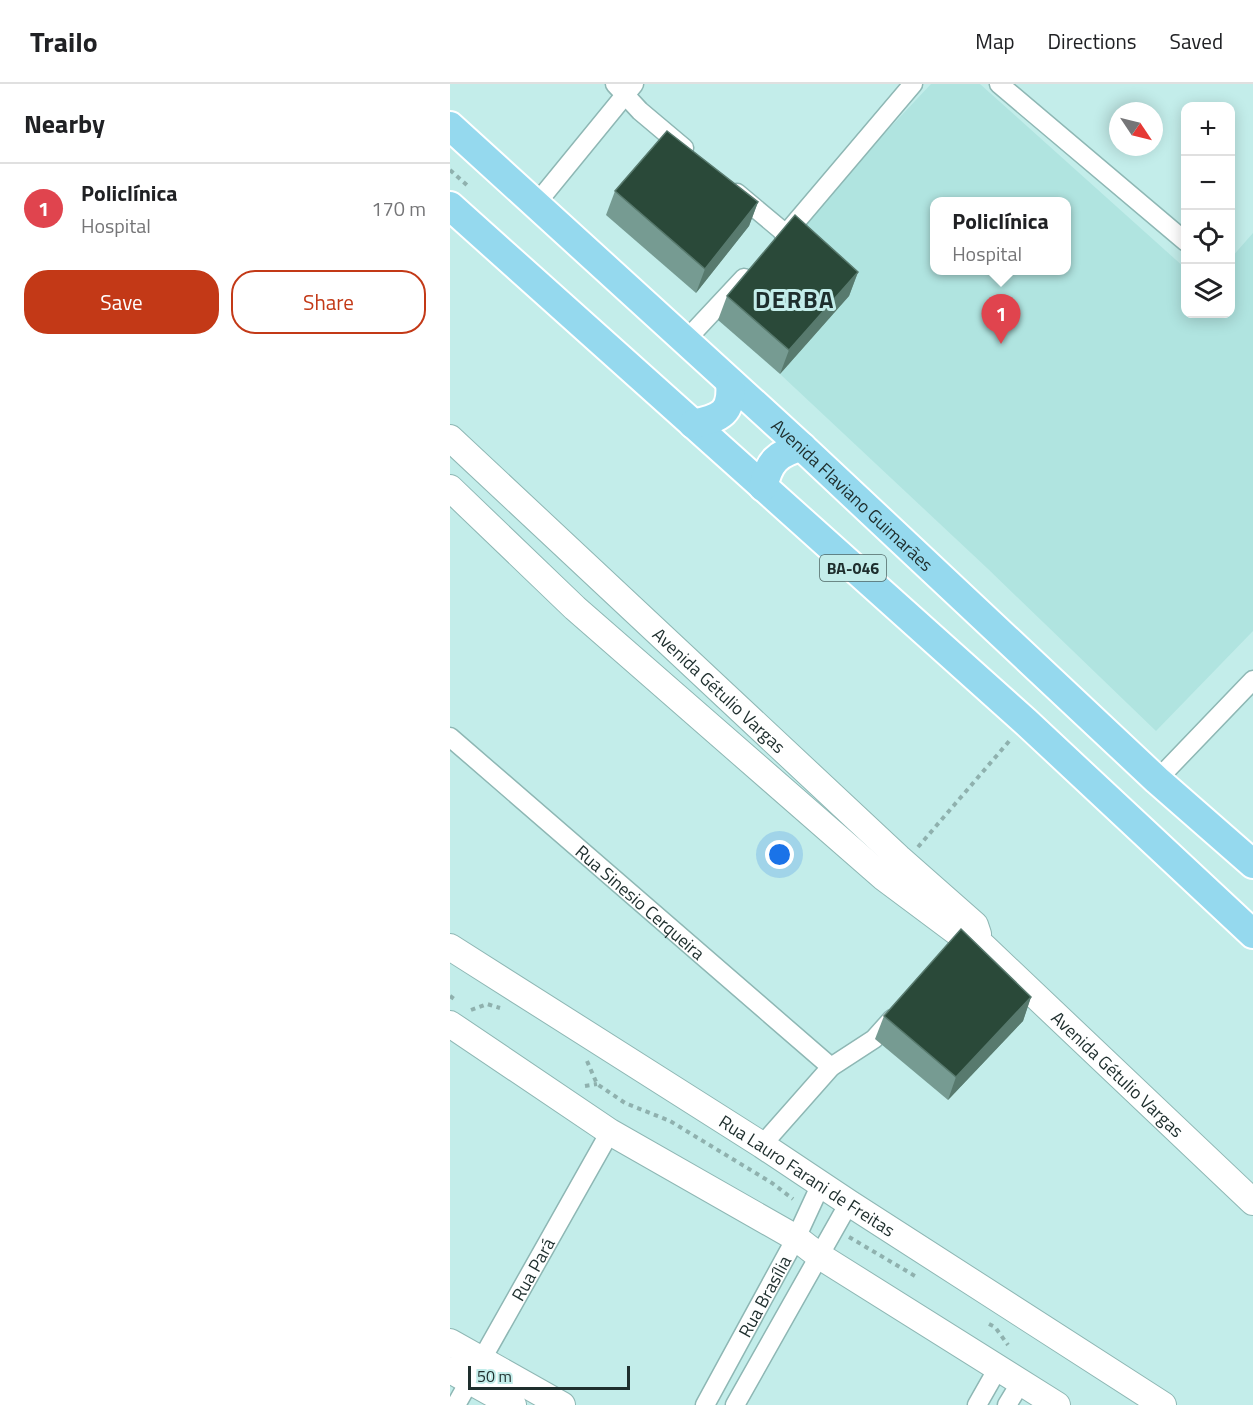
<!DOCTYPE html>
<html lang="en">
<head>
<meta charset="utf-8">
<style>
	body { margin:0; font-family:"Titillium Web",sans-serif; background:#f6f6f6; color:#202124 }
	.controls { position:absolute; right:18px; top:18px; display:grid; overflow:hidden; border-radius:12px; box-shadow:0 3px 15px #0003 }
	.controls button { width:54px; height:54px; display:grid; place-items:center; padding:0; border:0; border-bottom:2px solid #e0e0e0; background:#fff; color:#202124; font:30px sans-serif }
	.compass { position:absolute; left:659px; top:18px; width:54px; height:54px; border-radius:50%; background:#fff; box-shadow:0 3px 15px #0003; rotate:125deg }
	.scale { position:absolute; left:18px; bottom:15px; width:162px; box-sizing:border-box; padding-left:6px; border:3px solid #1e2e2d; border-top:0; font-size:16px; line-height:21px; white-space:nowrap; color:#1e2e2d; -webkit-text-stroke:4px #c3edea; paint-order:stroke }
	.you { position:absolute; left:330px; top:771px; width:21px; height:21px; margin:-15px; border:4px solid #fff; border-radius:50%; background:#1a73e8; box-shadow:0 0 0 9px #1a73e833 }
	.badge { display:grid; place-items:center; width:39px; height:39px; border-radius:50%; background:#c33917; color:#fff; font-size:20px; font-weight:700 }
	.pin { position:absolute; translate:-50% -50px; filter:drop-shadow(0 2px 3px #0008) }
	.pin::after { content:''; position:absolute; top:32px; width:21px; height:18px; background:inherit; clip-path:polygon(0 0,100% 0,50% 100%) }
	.popup { position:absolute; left:480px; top:113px; width:141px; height:78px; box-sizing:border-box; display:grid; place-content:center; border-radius:12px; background:#fff; filter:drop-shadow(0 2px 4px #0005); font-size:20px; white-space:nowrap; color:#757577 }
	.popup b { font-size:22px; color:#202124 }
	.popup::after { content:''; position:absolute; left:50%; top:100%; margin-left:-12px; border:12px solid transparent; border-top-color:#fff }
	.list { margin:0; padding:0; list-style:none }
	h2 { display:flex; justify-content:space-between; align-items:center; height:78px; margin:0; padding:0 24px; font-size:26px }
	h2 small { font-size:20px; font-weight:400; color:#757577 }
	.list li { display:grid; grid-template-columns:39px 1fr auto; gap:18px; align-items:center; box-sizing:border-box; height:90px; padding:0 24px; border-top:2px solid #e0e0e0 }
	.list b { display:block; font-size:22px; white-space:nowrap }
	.list p { margin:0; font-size:20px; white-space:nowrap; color:#757577 }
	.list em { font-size:20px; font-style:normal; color:#757577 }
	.actions { display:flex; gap:12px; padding:18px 24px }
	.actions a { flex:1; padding:14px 0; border:2px solid #c33917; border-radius:24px; text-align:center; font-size:21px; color:#c33917 }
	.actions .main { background:#c33917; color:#fff }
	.icon { flex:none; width:33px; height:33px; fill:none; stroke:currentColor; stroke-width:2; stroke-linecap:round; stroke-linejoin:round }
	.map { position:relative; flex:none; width:803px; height:1321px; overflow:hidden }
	header { display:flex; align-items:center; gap:36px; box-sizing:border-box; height:84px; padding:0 30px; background:#fff; border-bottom:2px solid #e0e0e0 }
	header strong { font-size:28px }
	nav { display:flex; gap:33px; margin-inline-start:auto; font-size:21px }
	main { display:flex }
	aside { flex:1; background:#fff }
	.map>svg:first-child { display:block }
	.built { fill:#b0e4e0; fill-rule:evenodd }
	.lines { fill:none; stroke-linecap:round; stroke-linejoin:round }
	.street-casing { stroke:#8eb7b4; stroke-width:21 }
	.secondary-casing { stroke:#8eb7b4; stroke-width:28 }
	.primary-casing { stroke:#fff; stroke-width:32 }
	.path { stroke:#8fb1ae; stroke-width:4; stroke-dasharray:4.5 4.5; stroke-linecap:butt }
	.street { stroke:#fff; stroke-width:18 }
	.secondary { stroke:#fff; stroke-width:26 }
	.primary { stroke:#95d9ee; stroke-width:28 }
	.wall { fill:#769b92 }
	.shaded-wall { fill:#587a6e }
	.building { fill:#2a4939; stroke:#587a6e; stroke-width:1.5 }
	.labels { text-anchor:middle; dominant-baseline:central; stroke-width:6; stroke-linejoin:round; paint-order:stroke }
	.shield { fill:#c3edea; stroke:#506766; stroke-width:1.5 }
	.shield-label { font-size:16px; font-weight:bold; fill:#1e2e2d }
	.street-label { font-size:18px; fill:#1e2e2d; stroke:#c3edea }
	.district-label { font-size:24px; font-weight:bold; letter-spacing:1.5px; fill:#1e2e2d; stroke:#c3edea }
</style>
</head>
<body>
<header>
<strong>Trailo</strong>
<nav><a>Map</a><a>Directions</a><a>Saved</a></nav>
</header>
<main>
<aside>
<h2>Nearby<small></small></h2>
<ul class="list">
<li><span class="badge" style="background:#e0444e">1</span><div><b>Policlínica</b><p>Hospital</p></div><em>170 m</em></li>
</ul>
<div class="actions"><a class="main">Save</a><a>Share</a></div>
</aside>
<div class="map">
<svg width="803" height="1321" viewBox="0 0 803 1321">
	<rect width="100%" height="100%" fill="#c3edea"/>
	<path class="built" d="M481,0H530L735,184L736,230H780L781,174L803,149V547L706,647L537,484L330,290L399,212L336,154ZM485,118H617V186H485Z"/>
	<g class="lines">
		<defs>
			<g id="street">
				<polyline points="165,0 190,27 234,64"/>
				<polyline points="549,0 736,158"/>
				<polyline points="287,109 336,150"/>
				<polyline points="86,120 184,0"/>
				<polyline points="334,152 463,0"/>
				<polyline points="236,256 294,194"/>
				<path id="s1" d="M0,653L381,983"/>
				<polyline points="707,696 803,596"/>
				<polyline points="312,1061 381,983 424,955 442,935"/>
				<path id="s2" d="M6,1321L160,1048"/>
				<path id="s3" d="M255,1321L346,1154L371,1100"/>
				<polyline points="285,1321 399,1119"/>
				<polyline points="527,1321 548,1284"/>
				<polyline points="557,1321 571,1298"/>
			</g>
			<g id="secondary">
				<path id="s4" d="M0,354L449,774L525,841L528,850"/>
				<path id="s5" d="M0,404L125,524L433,793L516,855L533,862L803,1118"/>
				<path id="s6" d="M0,863L312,1061L399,1119L713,1321"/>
				<polyline points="0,940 160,1048 346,1154 368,1171 607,1321"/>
				<polyline points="0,1258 112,1321"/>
				<polyline points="0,1286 63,1321"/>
			</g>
			<g id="primary">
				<path id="s7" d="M0,42L352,363L707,696L803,780"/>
				<polyline points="0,122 576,638 803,850"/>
				<path d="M243,340C271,334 283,329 280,298"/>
				<path d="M313,403C319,378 327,369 352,363"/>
			</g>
		</defs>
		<use href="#street" class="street-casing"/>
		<use href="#secondary" class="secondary-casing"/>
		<use href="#primary" class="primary-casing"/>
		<g class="path">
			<polyline points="0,86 18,102"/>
			<polyline points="468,763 561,655"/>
			<polyline points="0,912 7,917"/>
			<polyline points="21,926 37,920 50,924"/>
			<polyline points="137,977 147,1000 175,1019 220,1037 322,1099 343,1115"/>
			<polyline points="135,1002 147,1000"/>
			<polyline points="399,1153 465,1192"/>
			<polyline points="539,1240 545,1243 558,1261"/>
		</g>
		<use href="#street" class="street"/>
		<use href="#secondary" class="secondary"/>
		<use href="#primary" class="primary"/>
	</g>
	<g class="wall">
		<polygon points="165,107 308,118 299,142 246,209 156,131"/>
		<polygon points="408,188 399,212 330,290 268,236 277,212"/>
		<polygon points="581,913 573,937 498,1016 425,955 434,932"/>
	</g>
	<g class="shaded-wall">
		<polygon points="308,118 299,142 246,209 255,185"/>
		<polygon points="408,188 399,212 330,290 339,266"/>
		<polygon points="581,913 573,937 498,1016 506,993"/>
	</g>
	<g class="building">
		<polygon points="217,47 308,118 255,185 165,107"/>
		<polygon points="345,131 408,188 339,266 277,212"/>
		<polygon points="511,845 581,913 506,993 434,932"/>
	</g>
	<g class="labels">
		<rect class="shield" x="370" y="471" width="66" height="26" rx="4.5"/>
		<g class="shield-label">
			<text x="403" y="484">BA-046</text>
		</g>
		<g class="street-label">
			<text stroke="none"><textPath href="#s7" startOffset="546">Avenida Flaviano Guimarães</textPath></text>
			<text stroke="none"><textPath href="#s4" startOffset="369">Avenida Gétulio Vargas</textPath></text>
			<text stroke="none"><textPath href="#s1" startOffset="252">Rua Sinesio Cerqueira</textPath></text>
			<text stroke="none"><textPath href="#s5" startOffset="890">Avenida Gétulio Vargas</textPath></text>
			<text stroke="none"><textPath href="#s6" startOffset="424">Rua Lauro Farani de Freitas</textPath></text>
			<text stroke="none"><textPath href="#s2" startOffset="156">Rua Pará</textPath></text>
			<text stroke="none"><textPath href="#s3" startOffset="124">Rua Brasília</textPath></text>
		</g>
		<g class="district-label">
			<text x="345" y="215">DERBA</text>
		</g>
	</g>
</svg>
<div class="controls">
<button>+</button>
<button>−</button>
<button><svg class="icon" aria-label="locate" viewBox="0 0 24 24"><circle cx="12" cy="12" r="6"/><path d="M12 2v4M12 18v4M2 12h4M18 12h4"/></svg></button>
<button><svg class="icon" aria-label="layers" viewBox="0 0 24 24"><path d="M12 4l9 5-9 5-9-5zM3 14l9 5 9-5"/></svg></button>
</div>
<svg class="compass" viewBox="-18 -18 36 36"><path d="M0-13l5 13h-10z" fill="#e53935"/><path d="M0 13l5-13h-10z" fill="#757577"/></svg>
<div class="scale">50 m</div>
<div class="you"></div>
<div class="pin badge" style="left:551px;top:260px;background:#e0444e">1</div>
<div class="popup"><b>Policlínica</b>Hospital</div>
</div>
</main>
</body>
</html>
